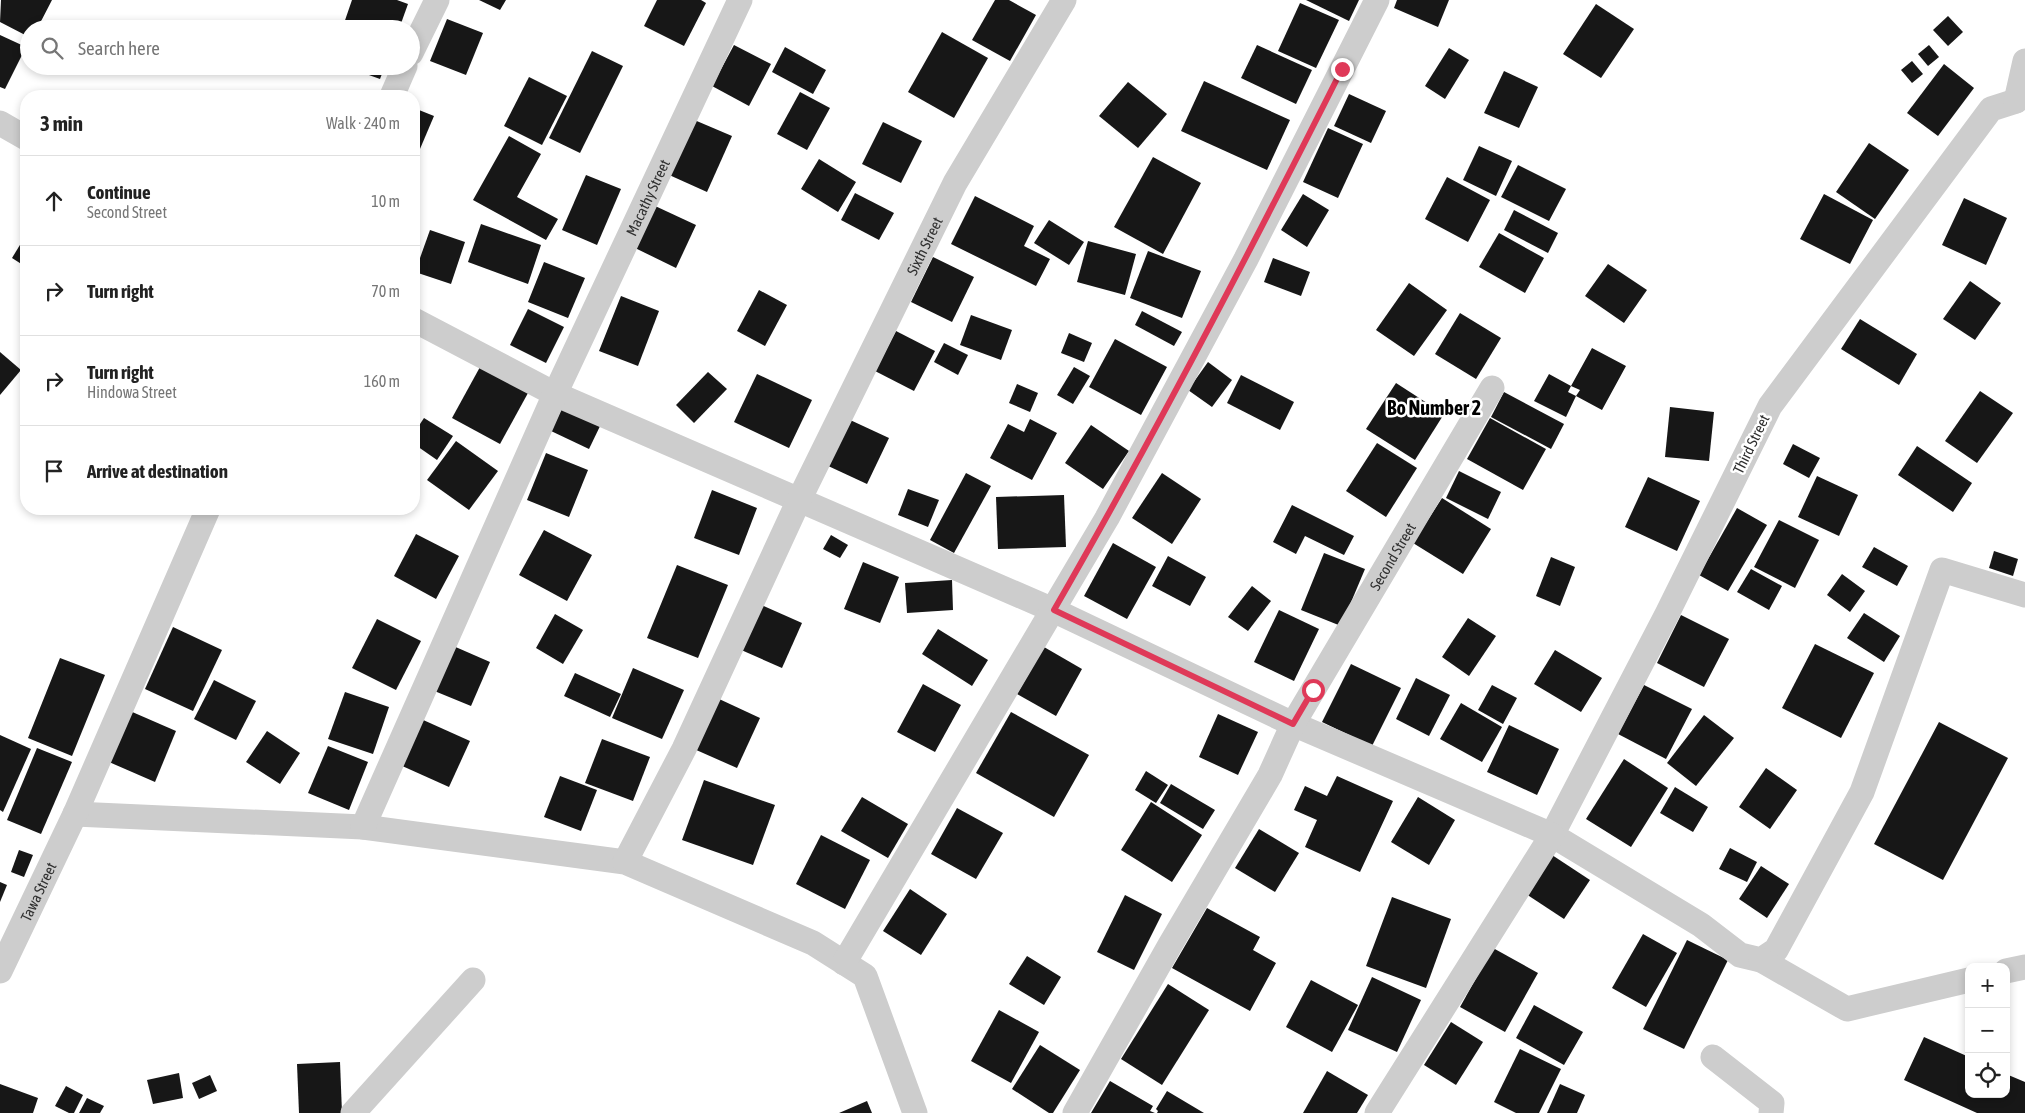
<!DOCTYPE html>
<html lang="en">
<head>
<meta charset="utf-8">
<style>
	body { margin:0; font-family:"Asap Condensed",sans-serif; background:#f6f6f6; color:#222 }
	.controls { position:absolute; right:15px; bottom:15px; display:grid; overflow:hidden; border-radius:10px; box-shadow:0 2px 8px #0003 }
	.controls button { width:45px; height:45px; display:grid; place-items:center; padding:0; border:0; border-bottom:1px solid #e0e0e0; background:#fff; color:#222; font:25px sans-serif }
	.stop { position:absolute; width:15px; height:15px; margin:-11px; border:4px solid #df3958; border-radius:50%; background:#fff }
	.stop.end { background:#df3958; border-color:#fff; box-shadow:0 1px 5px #0008 }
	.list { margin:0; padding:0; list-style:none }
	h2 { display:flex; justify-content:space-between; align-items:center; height:65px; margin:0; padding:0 20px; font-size:21px }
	h2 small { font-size:16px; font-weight:400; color:#767676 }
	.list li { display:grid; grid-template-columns:32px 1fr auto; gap:15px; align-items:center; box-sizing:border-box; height:90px; padding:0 20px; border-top:1px solid #e0e0e0 }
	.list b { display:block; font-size:19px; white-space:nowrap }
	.list p { margin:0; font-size:16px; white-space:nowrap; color:#767676 }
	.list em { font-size:16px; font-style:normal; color:#767676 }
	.icon { flex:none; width:28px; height:28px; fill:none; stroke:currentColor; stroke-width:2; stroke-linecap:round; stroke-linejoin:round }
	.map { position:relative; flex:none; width:2025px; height:1113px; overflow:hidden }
	.search { position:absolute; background:#fff; box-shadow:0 2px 8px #0003; left:20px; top:20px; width:400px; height:55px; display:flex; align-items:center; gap:12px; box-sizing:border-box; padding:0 18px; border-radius:28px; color:#767676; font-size:19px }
	.panel { position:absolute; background:#fff; box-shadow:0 2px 8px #0003; left:20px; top:90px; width:400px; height:425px; border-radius:20px }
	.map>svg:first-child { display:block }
	.building { fill:#171717 }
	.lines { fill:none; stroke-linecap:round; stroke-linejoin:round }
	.minor { stroke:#cdcdcd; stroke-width:25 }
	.route { stroke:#df3958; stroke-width:6 }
	.labels { text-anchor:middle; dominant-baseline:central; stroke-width:5; stroke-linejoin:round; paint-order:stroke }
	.street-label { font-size:15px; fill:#303030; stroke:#fff }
	.district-label { font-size:20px; font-weight:bold; fill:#000; stroke:#fff }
</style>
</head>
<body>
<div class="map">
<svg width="2025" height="1113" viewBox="0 0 2025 1113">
	<rect width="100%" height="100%" fill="#fff"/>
	<g class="building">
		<polygon points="1,0 52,0 37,29 29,29 29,37 0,22"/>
		<polygon points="352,0 397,0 408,4 399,29 342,29"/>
		<polygon points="479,0 506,0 500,10"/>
		<polygon points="657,0 701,0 706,3 684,46 644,26"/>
		<polygon points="995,0 1009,0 1036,15 1010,61 972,40"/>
		<polygon points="1306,0 1359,0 1349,21"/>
		<polygon points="1397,0 1449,0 1438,27 1394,8"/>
		<polygon points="1300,3 1339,20 1316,68 1278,51"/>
		<polygon points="1596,4 1634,29 1601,78 1563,54"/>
		<polygon points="1948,16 1963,32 1948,46 1933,30"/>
		<polygon points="447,19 483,33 466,75 430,61"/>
		<polygon points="942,32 988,58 954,118 908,92"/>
		<polygon points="0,35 26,47 5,89 0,87"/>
		<polygon points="734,45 771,64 749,106 712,86"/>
		<polygon points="1257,45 1312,70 1296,104 1241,78"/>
		<polygon points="1929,45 1939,57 1928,66 1918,54"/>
		<polygon points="785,47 826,70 813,94 772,72"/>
		<polygon points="1449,48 1469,60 1445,99 1425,86"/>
		<polygon points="592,51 623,66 580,153 549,138"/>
		<polygon points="1912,61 1923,74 1912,83 1901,70"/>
		<polygon points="1944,64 1974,88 1938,136 1907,113"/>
		<polygon points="344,66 385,66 380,79"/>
		<polygon points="1504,71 1538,87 1519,128 1484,113"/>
		<polygon points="529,77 567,96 542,145 504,126"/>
		<polygon points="1204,81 1290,120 1267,170 1181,131"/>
		<polygon points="1128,82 1167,114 1138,148 1099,116"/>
		<polygon points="800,92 830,108 807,150 777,134"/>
		<polygon points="1349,94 1386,111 1371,143 1334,126"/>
		<polygon points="414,108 434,116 417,156 414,154"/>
		<polygon points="692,119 732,136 707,192 667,174"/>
		<polygon points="883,122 922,141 901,183 862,164"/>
		<polygon points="1328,128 1363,144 1338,198 1303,182"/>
		<polygon points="509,136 541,154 517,197 558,219 546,240 473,200"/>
		<polygon points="1869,143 1909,170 1875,219 1836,192"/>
		<polygon points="1479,146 1512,161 1496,196 1463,180"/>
		<polygon points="1153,157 1201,183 1163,254 1114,227"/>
		<polygon points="819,159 856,182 838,212 801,189"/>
		<polygon points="1518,165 1566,189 1549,221 1501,197"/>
		<polygon points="586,175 621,189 597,245 562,230"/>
		<polygon points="1447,177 1490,200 1468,242 1425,219"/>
		<polygon points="855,193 894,213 879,240 841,220"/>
		<polygon points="1303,194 1329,210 1307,247 1281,230"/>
		<polygon points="1824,194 1873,220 1850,264 1800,239"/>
		<polygon points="975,196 1034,226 1024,246 1050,259 1036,286 951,244"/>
		<polygon points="1964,198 2007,218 1986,265 1942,245"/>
		<polygon points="653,205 696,225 676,268 633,247"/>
		<polygon points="1514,210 1558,233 1548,253 1504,230"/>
		<polygon points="1049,220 1084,242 1069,265 1034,243"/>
		<polygon points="481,224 541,245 528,284 468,262"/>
		<polygon points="430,230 465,242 451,284 415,272"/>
		<polygon points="1499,233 1544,258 1525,293 1479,267"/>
		<polygon points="26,235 26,267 12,258"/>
		<polygon points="1088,241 1136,254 1125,295 1077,282"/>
		<polygon points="1148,251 1201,271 1182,318 1130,298"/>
		<polygon points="933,257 974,277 952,322 911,302"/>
		<polygon points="1273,258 1310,272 1301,296 1264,282"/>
		<polygon points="544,262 585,278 568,318 528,302"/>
		<polygon points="1608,264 1647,290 1624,323 1585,296"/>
		<polygon points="1970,281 2001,303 1975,340 1943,319"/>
		<polygon points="1409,283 1447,310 1414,356 1376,330"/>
		<polygon points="759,290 787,305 765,346 737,331"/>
		<polygon points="621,296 659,311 638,366 599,351"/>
		<polygon points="528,309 564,327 546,363 510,345"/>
		<polygon points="1142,311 1182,332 1174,346 1135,325"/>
		<polygon points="1460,313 1501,338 1476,379 1435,354"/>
		<polygon points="971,315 1012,330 1001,360 960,345"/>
		<polygon points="1860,319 1917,354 1899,385 1841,349"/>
		<polygon points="896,331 935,351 914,391 875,371"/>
		<polygon points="1069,333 1092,343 1084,362 1061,353"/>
		<polygon points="1115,339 1167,367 1141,415 1089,387"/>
		<polygon points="944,343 968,355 958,375 934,362"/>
		<polygon points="1592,348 1626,366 1602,410 1576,396 1580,390 1571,386"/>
		<polygon points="0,352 21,370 0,395"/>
		<polygon points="1208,362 1232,380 1212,407 1188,390"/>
		<polygon points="480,367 528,393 500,444 452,418"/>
		<polygon points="1074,367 1090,376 1073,404 1057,395"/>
		<polygon points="708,372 727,389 694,423 676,405"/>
		<polygon points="757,374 812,400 789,448 734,422"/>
		<polygon points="1549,374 1571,386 1568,392 1576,396 1566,417 1534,401"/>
		<polygon points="1241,375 1294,402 1280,430 1227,403"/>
		<polygon points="1396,383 1444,414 1415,460 1366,429"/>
		<polygon points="1017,384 1038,393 1030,412 1009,403"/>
		<polygon points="1980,391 2013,413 1977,463 1945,441"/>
		<polygon points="1504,392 1564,424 1551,449 1491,417"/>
		<polygon points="564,404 602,422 589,449 551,431"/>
		<polygon points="1670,407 1714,412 1709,461 1665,457"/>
		<polygon points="424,418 453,436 437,460 414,444 414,433"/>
		<polygon points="1490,418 1546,449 1523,490 1467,459"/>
		<polygon points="848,419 889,438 867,484 826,465"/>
		<polygon points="1030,419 1057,433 1032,480 990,458 1008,424 1024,432"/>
		<polygon points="1091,425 1129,451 1103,489 1065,463"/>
		<polygon points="456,441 498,471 469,510 427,480"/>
		<polygon points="1377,443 1417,468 1386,517 1346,491"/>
		<polygon points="1793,444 1820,458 1809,478 1783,464"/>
		<polygon points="1917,446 1972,483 1953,512 1898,475"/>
		<polygon points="546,453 588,470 569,517 527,500"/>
		<polygon points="1459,471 1501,492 1488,519 1446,498"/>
		<polygon points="966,473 991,486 954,553 930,540"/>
		<polygon points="1162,473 1201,499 1172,544 1132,518"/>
		<polygon points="1817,476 1858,495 1839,536 1798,517"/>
		<polygon points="1648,477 1700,501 1677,551 1625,527"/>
		<polygon points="908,489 939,500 928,527 898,515"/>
		<polygon points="712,490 757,508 739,555 694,538"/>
		<polygon points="1064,495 1066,547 998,549 996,497"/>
		<polygon points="1442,498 1491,529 1463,574 1413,543"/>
		<polygon points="1292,505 1354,536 1344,555 1305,536 1296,554 1273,542"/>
		<polygon points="1737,508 1767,525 1728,591 1699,575"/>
		<polygon points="1779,520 1819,540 1795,588 1754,567"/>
		<polygon points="544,530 592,555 567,601 519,575"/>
		<polygon points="416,534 459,556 436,599 394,576"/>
		<polygon points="831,535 848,545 840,558 823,549"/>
		<polygon points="1113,543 1156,567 1127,619 1084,596"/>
		<polygon points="1874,547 1908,566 1897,586 1862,567"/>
		<polygon points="1994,551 2018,559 2013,576 1989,568"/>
		<polygon points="1324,553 1365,569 1341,626 1301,610"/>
		<polygon points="1168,556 1206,577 1190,606 1152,586"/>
		<polygon points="1551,557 1575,567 1560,606 1536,596"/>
		<polygon points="863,562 899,577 880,623 844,609"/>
		<polygon points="677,565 728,585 698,658 647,638"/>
		<polygon points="1751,569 1782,586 1769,610 1737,592"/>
		<polygon points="1842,574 1865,591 1850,612 1827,595"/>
		<polygon points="952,580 953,610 907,613 905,583"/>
		<polygon points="1252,586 1271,601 1248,631 1228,617"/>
		<polygon points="759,604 802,623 782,668 739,649"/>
		<polygon points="1279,610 1319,629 1294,681 1254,662"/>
		<polygon points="1864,613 1900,636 1884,662 1847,638"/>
		<polygon points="555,614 583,630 563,664 536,648"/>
		<polygon points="1681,615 1729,639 1704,687 1657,663"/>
		<polygon points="1468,618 1496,636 1469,676 1442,657"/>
		<polygon points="377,619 421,641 396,690 352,668"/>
		<polygon points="173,627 222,650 193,711 145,689"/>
		<polygon points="938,629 988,660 972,686 922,654"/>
		<polygon points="1815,644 1874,673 1841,738 1782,708"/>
		<polygon points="451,645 490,662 471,706 432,690"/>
		<polygon points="1044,647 1082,669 1056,716 1017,694"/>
		<polygon points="1555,650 1602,678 1581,712 1534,684"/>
		<polygon points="60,658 105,675 72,756 28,738"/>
		<polygon points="1351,664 1401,688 1372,746 1322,722"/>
		<polygon points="633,668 684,690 662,739 612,718"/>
		<polygon points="575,673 621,694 610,717 564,696"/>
		<polygon points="1416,678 1450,695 1429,736 1396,719"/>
		<polygon points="214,680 256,701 236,740 194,719"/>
		<polygon points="923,684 961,705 935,752 897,732"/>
		<polygon points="1492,685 1517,698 1503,724 1478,710"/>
		<polygon points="1644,685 1692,709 1666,759 1618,734"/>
		<polygon points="345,692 389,707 373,754 328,739"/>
		<polygon points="717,698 760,718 737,768 694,749"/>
		<polygon points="1461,703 1502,727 1482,762 1440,739"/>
		<polygon points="130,711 176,731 155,782 109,762"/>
		<polygon points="1011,712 1089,755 1054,817 976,773"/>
		<polygon points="1218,714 1258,732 1238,775 1199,757"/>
		<polygon points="1704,715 1734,738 1696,786 1667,763"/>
		<polygon points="421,719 470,741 449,787 400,765"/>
		<polygon points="1939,722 2008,758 1943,880 1874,844"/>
		<polygon points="1509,725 1559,749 1537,795 1487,772"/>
		<polygon points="267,731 300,753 280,784 246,762"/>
		<polygon points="0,735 31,749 3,812 0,810"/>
		<polygon points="602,739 650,757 633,801 585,783"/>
		<polygon points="328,746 368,762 349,810 308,793"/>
		<polygon points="37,748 72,762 41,834 7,820"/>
		<polygon points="1624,759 1668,788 1631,847 1586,819"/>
		<polygon points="1766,768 1797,790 1770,829 1739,807"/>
		<polygon points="1146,771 1168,785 1156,803 1135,790"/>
		<polygon points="560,776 597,790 581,831 544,817"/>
		<polygon points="1337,776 1393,801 1360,872 1305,847 1317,820 1294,810 1305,786 1327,796"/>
		<polygon points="704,780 775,805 753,865 682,840"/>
		<polygon points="1171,784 1215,810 1203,829 1160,803"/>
		<polygon points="1675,787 1708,807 1693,832 1660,813"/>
		<polygon points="862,797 908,824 888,858 841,831"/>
		<polygon points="1418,797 1455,820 1429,865 1391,842"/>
		<polygon points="1151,802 1202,835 1172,882 1121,850"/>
		<polygon points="957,808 1003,833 976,879 931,854"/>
		<polygon points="1259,829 1299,853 1275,892 1235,868"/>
		<polygon points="821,835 870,860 845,909 796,884"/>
		<polygon points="1730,848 1757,862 1747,882 1719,869"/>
		<polygon points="19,850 33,855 24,877 11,872"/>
		<polygon points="1552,855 1590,880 1564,919 1526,894"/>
		<polygon points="1761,866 1789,884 1767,918 1739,899"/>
		<polygon points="0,882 7,885 0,902"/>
		<polygon points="910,889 947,914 921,955 883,931"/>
		<polygon points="1125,895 1162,914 1134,970 1097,952"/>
		<polygon points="1392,897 1451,919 1426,988 1366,966"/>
		<polygon points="1207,908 1260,937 1253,950 1276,963 1250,1011 1172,968"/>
		<polygon points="1643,934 1677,953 1646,1007 1612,988"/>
		<polygon points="1687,940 1728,960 1684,1049 1643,1029"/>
		<polygon points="1493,948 1538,973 1505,1032 1460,1007"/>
		<polygon points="1027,956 1061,977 1044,1005 1009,984"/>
		<polygon points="1372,977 1421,1000 1397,1052 1348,1030"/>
		<polygon points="1311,980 1358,1005 1332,1052 1286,1027"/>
		<polygon points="1168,984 1209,1010 1162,1085 1121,1059"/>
		<polygon points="1534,1005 1583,1032 1564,1065 1516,1038"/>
		<polygon points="999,1010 1039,1032 1011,1083 971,1061"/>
		<polygon points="1451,1022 1483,1042 1456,1085 1424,1065"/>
		<polygon points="1924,1037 1969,1057 1969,1094 2006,1094 2006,1074 2025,1082 2025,1113 1977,1113 1904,1080"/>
		<polygon points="1040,1045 1080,1070 1053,1113 1049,1113 1012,1089"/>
		<polygon points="1520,1049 1561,1069 1539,1113 1516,1113 1494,1102"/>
		<polygon points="340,1062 342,1113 299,1113 297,1064"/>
		<polygon points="1327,1071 1368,1095 1357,1113 1303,1113"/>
		<polygon points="179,1073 183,1098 153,1104 147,1080"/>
		<polygon points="210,1075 217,1091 199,1099 192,1083"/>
		<polygon points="1110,1081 1153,1106 1150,1111 1155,1113 1091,1113"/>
		<polygon points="0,1084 38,1098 33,1113 0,1113"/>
		<polygon points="1560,1084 1585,1095 1577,1113 1547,1113"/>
		<polygon points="66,1086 83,1095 74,1113 69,1113 55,1106"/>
		<polygon points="1167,1091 1204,1113 1157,1113 1158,1111 1156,1109"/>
		<polygon points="87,1098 104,1106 100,1113 79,1113"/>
		<polygon points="867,1101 872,1113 839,1113"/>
	</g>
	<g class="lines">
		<g class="minor">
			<polyline points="411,53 437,0"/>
			<polyline points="392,96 405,66"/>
			<polyline points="2016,101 1991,109 1770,406 1667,614 1552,835 1701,925 1740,955 1761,960 1776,950 1862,792 1942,570 2025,595"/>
			<polyline points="2016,101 2025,61"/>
			<polyline points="0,123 26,138"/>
			<polyline points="414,320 555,394 1053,610 1293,724 1552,835 1377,1113"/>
			<polyline points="75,814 363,827 625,862 813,943 865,976 915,1113"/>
			<path id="s1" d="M363,827L555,394L740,0"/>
			<path id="s2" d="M625,862L684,749L799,500L955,183L1064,0"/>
			<polyline points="1761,960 1847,1009 1969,980"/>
			<polyline points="844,963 1107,518 1246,259 1377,0"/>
			<path id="s3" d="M0,971L75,814L208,509"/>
			<polyline points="2006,971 2025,967"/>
			<polyline points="1713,1057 1772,1103 1771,1113"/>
			<polyline points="353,1113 473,980"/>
			<path id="s4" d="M1075,1113L1170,945L1270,775L1293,724L1492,388"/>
		</g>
	</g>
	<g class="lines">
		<path class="route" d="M1313,690L1293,724L1054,610C1156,433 1250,252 1342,69"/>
	</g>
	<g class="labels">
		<g class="street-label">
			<text stroke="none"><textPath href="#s1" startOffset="691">Macathy Street</textPath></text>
			<text stroke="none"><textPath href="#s2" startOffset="685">Sixth Street</textPath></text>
			<text transform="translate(1751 444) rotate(-64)">Third Street</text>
			<text stroke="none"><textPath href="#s4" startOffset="641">Second Street</textPath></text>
			<text stroke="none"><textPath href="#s3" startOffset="88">Tawa Street</textPath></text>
		</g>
		<g class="district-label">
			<text x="1434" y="407">Bo Number 2</text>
		</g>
	</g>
</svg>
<div class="controls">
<button>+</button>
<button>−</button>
<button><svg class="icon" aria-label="locate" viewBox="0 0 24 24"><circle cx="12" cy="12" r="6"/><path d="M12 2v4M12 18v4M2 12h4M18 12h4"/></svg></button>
</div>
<div class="stop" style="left:1313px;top:690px"></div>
<div class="stop end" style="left:1342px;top:69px"></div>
<div class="search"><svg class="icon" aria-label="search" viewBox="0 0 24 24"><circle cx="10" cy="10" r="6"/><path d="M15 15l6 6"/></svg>Search here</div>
<section class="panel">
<h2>3 min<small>Walk · 240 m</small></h2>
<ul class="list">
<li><svg class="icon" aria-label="ahead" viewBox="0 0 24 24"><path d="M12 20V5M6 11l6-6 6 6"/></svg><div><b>Continue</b><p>Second Street</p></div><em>10 m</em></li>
<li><svg class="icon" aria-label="right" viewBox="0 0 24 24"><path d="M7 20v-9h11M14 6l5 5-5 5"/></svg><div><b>Turn right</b></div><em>70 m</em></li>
<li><svg class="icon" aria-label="right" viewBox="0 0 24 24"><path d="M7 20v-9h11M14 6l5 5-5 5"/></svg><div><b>Turn right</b><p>Hindowa Street</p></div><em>160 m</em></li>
<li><svg class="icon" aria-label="arrive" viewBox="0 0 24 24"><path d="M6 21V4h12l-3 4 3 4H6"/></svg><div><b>Arrive at destination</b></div></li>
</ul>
</section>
</div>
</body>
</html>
